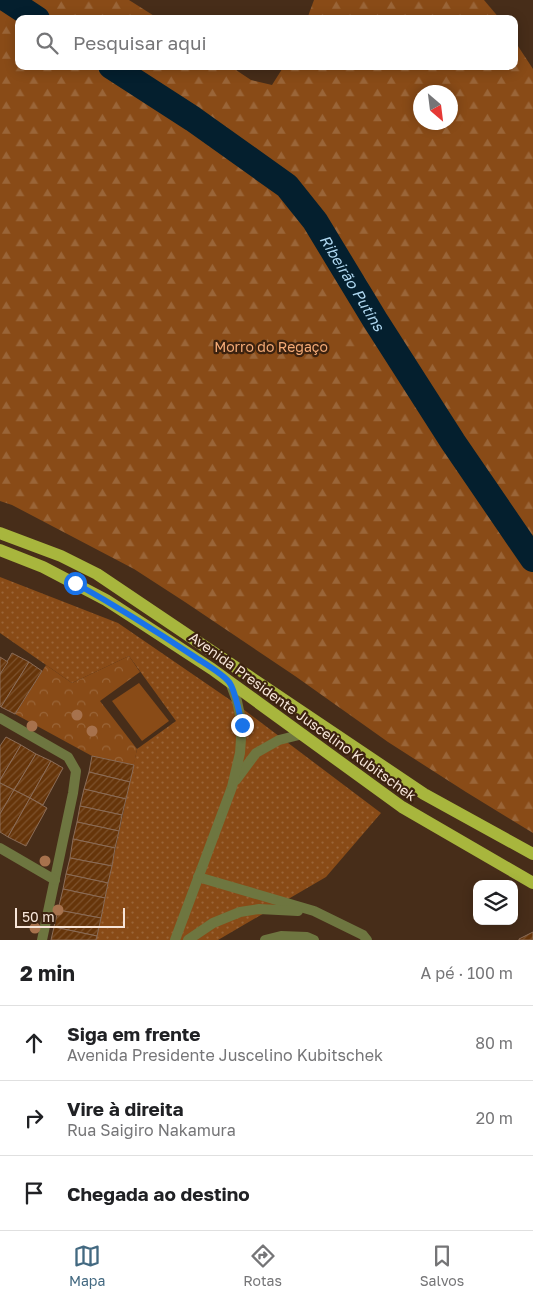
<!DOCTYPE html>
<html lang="pt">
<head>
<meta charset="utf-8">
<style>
	body { margin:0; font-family:"Golos Text",sans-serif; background:#f2f2f2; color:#202124 }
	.controls { position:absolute; right:15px; bottom:15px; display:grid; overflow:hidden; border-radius:10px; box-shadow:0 2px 12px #0003 }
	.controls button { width:45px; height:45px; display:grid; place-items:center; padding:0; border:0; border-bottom:1px solid #e0e0e0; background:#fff; color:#202124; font:25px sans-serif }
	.compass { position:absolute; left:413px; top:85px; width:45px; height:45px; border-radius:50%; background:#fff; box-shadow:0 2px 12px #0003; rotate:152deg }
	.scale { position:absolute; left:15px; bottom:12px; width:110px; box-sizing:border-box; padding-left:5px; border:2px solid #f7e5d9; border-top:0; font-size:14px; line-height:18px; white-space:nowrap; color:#f7e5d9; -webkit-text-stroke:4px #3c220f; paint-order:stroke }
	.stop { position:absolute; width:15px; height:15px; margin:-11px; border:4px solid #1a73e8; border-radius:50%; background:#fff }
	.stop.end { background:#1a73e8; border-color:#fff; box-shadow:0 1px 5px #0008 }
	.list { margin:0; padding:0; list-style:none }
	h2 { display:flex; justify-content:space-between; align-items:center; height:65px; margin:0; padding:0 20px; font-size:21px }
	h2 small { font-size:16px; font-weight:400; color:#757577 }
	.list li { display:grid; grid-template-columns:32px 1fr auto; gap:15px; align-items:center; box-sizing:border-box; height:75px; padding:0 20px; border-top:1px solid #e0e0e0 }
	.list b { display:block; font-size:19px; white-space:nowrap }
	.list p { margin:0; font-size:16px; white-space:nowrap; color:#757577 }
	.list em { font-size:16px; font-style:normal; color:#757577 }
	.icon { flex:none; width:28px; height:28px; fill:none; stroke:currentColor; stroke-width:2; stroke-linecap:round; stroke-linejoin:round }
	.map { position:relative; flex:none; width:533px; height:940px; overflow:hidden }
	.search { position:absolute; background:#fff; box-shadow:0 2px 12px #0003; left:15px; right:15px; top:15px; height:55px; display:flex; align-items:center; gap:12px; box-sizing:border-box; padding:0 18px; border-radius:10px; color:#757577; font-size:19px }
	.sheet { height:290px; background:#fff }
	nav { display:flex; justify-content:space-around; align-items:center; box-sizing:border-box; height:70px; border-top:1px solid #e0e0e0; background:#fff; font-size:14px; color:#757577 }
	nav a { display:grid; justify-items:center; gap:2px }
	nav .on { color:#436981 }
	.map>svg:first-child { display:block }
	.grass { fill:url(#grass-dots) }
	.forest { fill:url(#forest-firs); fill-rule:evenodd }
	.park { fill:url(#park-crowns) }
	.pitch { fill:#894b17 }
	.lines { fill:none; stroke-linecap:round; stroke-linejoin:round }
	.river { stroke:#041f2e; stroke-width:26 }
	.building { fill:url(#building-hatch); stroke:#8b6c57 }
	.street { stroke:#6e7640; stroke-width:10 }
	.primary { stroke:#a8b63d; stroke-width:12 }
	.tree { fill:#a7724d }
	.route { stroke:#1a73e8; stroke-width:6 }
	.labels { text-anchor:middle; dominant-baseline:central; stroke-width:4.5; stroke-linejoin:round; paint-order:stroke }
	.park-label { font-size:14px; fill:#f5ab77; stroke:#3c220f }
	.street-label { font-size:14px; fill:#f7e5d9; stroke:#3c220f }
	.water-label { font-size:15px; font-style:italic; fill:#aed7f0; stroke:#3c220f }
</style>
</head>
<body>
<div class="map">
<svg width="533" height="940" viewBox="0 0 533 940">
	<defs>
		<pattern id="grass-dots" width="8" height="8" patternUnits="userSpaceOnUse" patternTransform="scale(1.25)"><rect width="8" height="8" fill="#894b17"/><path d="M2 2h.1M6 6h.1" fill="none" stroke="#9a6538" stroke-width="1.8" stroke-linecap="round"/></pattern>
		<pattern id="forest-firs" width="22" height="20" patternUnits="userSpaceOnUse" patternTransform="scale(1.25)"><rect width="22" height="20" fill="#894b17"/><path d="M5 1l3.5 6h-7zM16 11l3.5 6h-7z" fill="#9a6538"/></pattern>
		<pattern id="park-crowns" width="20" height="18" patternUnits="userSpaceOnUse" patternTransform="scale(1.25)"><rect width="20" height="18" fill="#894b17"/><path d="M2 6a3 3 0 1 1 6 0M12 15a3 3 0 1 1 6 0" fill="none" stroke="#9a6538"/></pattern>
		<pattern id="building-hatch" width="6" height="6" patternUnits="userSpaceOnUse" patternTransform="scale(1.25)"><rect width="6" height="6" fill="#66350a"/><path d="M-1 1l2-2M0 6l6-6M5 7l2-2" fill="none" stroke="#7d522d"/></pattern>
	</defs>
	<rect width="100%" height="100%" fill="#472d19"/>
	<polygon class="grass" points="0,577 118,623 239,706 381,813 326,877 218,940 96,940 137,749 176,721 129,656 72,683 0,633"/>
	<g class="forest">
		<path d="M0,0H129L159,19H19V66H230L251,80L272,85L284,66H514V40L533,69V833L466,792L388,742L295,676L185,602L134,569L12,505L0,501ZM450,92V122H420V92Z"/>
		<polygon points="314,0 484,0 500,19 307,19"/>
	</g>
	<polygon class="park" points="129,656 140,672 100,701 137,749 134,765 92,756 15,714 46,665 72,683"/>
	<polygon class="pitch" points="139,683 169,721 142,741 112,701"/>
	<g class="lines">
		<g class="river">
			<polyline points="8,0 37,19"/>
			<path id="s1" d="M111,66L193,119L287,186L315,221L375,320L453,442L533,559"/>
		</g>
	</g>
	<g class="building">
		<polygon points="12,653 29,662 1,707 0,706 0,674"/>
		<polygon points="0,657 8,662 0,674"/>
		<polygon points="29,662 42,671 15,714 1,707"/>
		<polygon points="6,737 21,745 0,780 0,746"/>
		<polygon points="21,745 36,754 14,790 0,783 0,780"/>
		<polygon points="36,754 51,761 30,798 14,790"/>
		<polygon points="92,756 134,765 130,782 89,772"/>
		<polygon points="51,761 63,768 43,805 30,798"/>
		<polygon points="89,772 130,782 126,799 84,789"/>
		<polygon points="0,783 14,790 0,814"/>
		<polygon points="84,789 126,799 122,815 80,806"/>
		<polygon points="14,790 30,798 8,837 0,832 0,814"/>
		<polygon points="30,798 47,808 26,846 8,837"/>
		<polygon points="80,806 122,815 119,831 77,822"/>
		<polygon points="77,822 119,831 115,848 73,839"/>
		<polygon points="73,839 115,848 112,866 70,858"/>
		<polygon points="70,858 112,866 108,883 66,874"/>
		<polygon points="66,874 108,883 105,898 63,889"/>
		<polygon points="63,889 105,898 101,918 58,910"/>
		<polygon points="58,910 101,918 97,936 54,927"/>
		<polygon points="54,927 97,936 96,940 51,940"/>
		<polygon points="533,932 533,940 519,940 519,939"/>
	</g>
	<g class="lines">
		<g class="street">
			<polyline points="0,718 68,757 76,771 73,793 42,940"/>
			<polyline points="236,780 256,753 279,740 303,734"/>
			<polyline points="0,848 55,880"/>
			<polyline points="198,877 314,911 363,935 367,940"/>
			<polyline points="175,940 232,787 240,753 242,725 237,701 230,682"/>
			<polyline points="188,940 213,923 240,912 259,909 298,911"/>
			<polyline points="265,940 281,936 307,937 314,940"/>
		</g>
		<g class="primary">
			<polyline points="0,533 61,556 97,574 424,794 533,854"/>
			<polyline points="0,550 43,567 106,600 137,620 212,669 402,807 533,883"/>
		</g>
	</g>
	<g class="tree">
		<circle cx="77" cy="715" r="5.5"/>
		<circle cx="32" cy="726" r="5.5"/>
		<circle cx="92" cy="731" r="5.5"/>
		<circle cx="45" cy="861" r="5.5"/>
		<circle cx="58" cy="910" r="5.5"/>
		<circle cx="35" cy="928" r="5.5"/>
	</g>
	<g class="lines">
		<path class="route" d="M75,583C116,606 156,631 195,657C204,663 223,674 229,682C235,689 240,716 242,725"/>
	</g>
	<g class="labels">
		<g class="park-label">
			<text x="271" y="346">Morro do Regaço</text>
		</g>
		<g class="street-label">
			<text transform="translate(303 716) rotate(36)">Avenida Presidente Juscelino Kubitschek</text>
		</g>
		<g class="water-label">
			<text stroke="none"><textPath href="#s1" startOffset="330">Ribeirão Putins</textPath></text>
		</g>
	</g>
</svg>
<div class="controls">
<button><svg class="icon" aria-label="layers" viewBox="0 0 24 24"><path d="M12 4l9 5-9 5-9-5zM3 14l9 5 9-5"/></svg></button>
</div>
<svg class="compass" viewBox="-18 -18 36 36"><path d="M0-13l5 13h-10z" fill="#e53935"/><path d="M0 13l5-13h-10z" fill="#757577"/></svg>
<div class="scale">50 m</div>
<div class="stop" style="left:75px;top:583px"></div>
<div class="stop end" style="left:242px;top:725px"></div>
<div class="search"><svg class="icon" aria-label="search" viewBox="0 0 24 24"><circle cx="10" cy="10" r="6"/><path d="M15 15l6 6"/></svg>Pesquisar aqui</div>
</div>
<section class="sheet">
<h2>2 min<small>A pé · 100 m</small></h2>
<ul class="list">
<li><svg class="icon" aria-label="ahead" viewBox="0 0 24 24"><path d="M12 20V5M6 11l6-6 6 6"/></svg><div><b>Siga em frente</b><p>Avenida Presidente Juscelino Kubitschek</p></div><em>80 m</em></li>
<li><svg class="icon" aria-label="right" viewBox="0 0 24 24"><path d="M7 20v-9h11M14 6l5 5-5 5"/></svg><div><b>Vire à direita</b><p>Rua Saigiro Nakamura</p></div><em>20 m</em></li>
<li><svg class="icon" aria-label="arrive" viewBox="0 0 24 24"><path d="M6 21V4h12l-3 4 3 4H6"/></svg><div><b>Chegada ao destino</b></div></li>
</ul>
</section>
<nav>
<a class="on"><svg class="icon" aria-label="map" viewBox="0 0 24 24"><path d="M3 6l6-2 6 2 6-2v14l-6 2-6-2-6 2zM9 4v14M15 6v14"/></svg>Mapa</a>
<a><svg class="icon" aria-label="directions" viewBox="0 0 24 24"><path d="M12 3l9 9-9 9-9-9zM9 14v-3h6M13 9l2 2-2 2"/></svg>Rotas</a>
<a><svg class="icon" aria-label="saved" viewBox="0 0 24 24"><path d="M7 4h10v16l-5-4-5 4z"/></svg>Salvos</a>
</nav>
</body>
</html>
